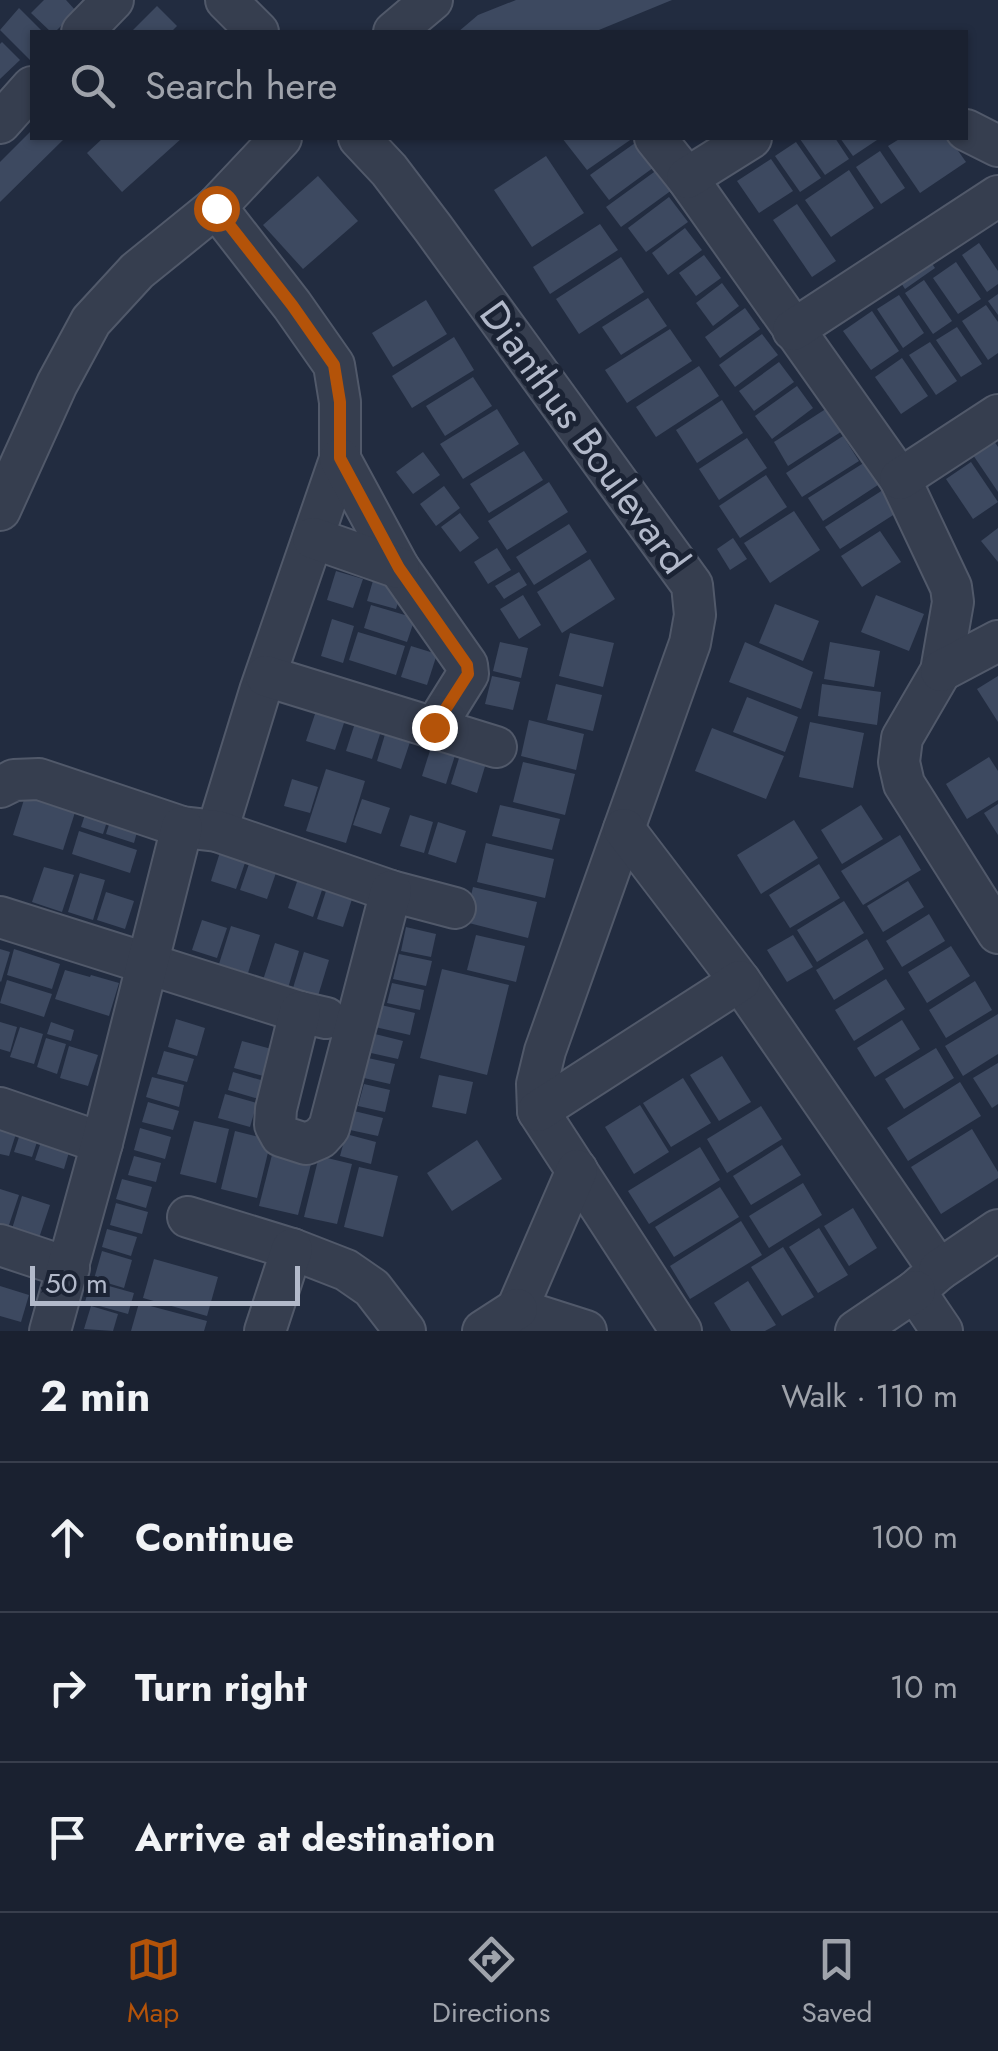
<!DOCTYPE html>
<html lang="en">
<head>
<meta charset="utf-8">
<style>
	body { margin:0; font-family:Jost,sans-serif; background:#232938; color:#f1f3f6 }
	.scale { position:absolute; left:30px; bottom:25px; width:270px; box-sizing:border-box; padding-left:10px; border:5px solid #b2b9ca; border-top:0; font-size:28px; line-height:35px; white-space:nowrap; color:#b2b9ca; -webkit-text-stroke:8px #1b2334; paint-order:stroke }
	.stop { position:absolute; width:30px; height:30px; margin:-22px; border:8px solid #b45309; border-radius:50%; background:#fff }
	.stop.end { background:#b45309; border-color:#fff; box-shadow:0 2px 10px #0008 }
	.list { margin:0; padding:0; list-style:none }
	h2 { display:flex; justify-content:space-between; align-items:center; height:130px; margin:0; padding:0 40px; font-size:42px }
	h2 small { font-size:32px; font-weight:400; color:#9fa3ab }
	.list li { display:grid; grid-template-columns:65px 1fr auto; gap:30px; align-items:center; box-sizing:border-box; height:150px; padding:0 40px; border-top:2px solid #383e4c }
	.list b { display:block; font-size:38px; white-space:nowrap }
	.list em { font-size:32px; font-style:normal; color:#9fa3ab }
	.icon { flex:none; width:55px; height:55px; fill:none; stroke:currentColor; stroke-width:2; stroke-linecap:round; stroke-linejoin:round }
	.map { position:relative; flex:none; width:998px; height:1331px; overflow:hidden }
	.search { position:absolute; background:#1a2130; box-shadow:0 2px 8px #0004; left:30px; right:30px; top:30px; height:110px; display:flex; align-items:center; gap:25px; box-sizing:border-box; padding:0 35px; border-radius:0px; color:#9fa3ab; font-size:38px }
	.sheet { height:580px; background:#1a2130 }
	nav { display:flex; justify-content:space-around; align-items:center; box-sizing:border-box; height:140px; border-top:2px solid #383e4c; background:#1a2130; font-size:28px; color:#9fa3ab }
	nav a { display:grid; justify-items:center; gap:5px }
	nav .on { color:#b45309 }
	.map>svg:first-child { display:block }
	.building { fill:#3d4960 }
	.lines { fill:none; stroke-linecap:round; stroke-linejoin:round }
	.minor-casing { stroke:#51596a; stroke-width:44 }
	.minor { stroke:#363e4f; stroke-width:40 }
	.route { stroke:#b45309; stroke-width:12 }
	.labels { text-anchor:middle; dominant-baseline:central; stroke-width:10; stroke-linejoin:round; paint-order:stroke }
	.street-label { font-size:40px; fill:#b2b9ca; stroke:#1b2334 }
</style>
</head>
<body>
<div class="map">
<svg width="998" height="1331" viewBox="0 0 998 1331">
	<rect width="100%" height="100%" fill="#222c40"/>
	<g class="building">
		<polygon points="44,0 66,0 76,11 55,32 51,32 31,13"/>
		<polygon points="516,0 672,0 594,32 458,32 478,15"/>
		<polygon points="157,6 177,26 171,32 131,32"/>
		<polygon points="19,8 43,32 32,32 32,62 0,30"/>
		<polygon points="2,42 20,60 0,79 0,44"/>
		<polygon points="32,130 32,138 65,138 0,202 0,162"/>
		<polygon points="103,138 182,138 122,192 87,153"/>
		<polygon points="562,138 633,138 587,170"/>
		<polygon points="642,138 661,162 609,200 590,175"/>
		<polygon points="803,138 835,138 849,159 825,175 800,139"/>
		<polygon points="840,138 880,138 853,156"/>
		<polygon points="901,138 949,138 966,162 920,193 888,146"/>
		<polygon points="796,142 821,178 800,192 775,156"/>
		<polygon points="880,151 905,188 881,204 856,167"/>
		<polygon points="546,156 584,213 532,247 494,190"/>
		<polygon points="771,159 793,191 759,213 737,181"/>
		<polygon points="661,167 676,187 621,227 606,207"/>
		<polygon points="849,170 874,208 831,237 805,200"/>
		<polygon points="318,176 358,221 303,269 263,225"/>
		<polygon points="669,197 688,222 646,252 628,228"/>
		<polygon points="797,204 836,261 812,277 773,220"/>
		<polygon points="600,224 618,250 550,294 533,267"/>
		<polygon points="685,228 702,250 668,275 652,253"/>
		<polygon points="979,243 998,271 998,284 987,292 962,255"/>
		<polygon points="924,252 935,268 905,289 894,272"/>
		<polygon points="704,255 721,278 696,296 679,273"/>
		<polygon points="621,257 644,292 579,334 556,299"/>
		<polygon points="956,262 981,299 958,314 933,278"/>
		<polygon points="924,280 952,321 933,334 905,293"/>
		<polygon points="722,283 739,306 713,326 696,303"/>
		<polygon points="998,294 998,315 988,301"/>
		<polygon points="899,295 924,333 903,348 877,309"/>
		<polygon points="648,298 667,326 621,355 602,327"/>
		<polygon points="426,300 447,334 393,367 372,333"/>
		<polygon points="986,305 998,322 998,353 988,360 962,321"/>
		<polygon points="745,308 760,329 720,358 705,337"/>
		<polygon points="872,311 899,351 871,370 843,331"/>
		<polygon points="957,327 982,364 961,377 936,340"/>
		<polygon points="670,329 692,361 627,403 605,370"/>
		<polygon points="762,334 778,355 735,387 719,365"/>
		<polygon points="454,337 474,370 412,408 392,376"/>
		<polygon points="930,342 957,381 936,395 909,355"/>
		<polygon points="902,358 928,396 901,414 875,377"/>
		<polygon points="779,362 794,382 754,411 739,391"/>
		<polygon points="699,366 719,396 656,437 636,407"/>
		<polygon points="473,377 492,406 445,436 426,406"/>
		<polygon points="797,386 813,408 772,439 755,416"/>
		<polygon points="722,400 743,433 697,463 676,430"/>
		<polygon points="832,405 847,428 788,466 774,442"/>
		<polygon points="497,409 519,444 463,479 440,444"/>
		<polygon points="843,436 859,461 802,497 786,473"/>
		<polygon points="747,438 767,468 719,500 699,469"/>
		<polygon points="992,438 998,447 998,492 971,452"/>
		<polygon points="524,451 543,480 489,513 470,484"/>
		<polygon points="423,452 440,475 413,494 396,472"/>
		<polygon points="870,459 884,481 823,521 808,498"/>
		<polygon points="971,462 998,502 973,519 946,479"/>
		<polygon points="766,475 787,507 740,538 719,506"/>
		<polygon points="549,482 568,512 507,550 488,521"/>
		<polygon points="444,486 460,508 436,526 420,504"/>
		<polygon points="886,488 901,510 840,549 825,527"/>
		<polygon points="794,511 820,550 770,583 744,543"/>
		<polygon points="460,513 479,538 460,552 441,527"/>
		<polygon points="569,524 587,552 534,585 516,557"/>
		<polygon points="998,528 998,562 981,541"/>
		<polygon points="880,531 901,562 862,587 841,556"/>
		<polygon points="733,538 747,559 730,570 717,549"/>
		<polygon points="497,548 511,570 488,584 474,562"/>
		<polygon points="590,559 615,599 562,633 537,592"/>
		<polygon points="336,571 363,579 353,608 327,600"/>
		<polygon points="519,572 527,585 504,599 495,586"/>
		<polygon points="375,574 404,583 396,609 367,601"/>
		<polygon points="523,595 541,625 519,639 500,609"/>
		<polygon points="876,595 924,614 909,651 861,632"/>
		<polygon points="775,604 819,621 803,661 759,643"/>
		<polygon points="371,605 415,618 407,642 364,628"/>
		<polygon points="332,619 354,626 343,663 321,656"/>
		<polygon points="358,632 405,646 396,675 349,660"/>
		<polygon points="570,633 614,643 603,687 559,676"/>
		<polygon points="500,642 528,648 521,678 493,671"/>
		<polygon points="745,642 813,672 801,709 729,682"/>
		<polygon points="830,642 880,651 874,687 824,679"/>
		<polygon points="411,646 437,654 427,685 401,677"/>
		<polygon points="492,676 520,682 513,710 485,704"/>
		<polygon points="998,676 998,722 977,689"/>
		<polygon points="556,684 602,695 593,731 547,720"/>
		<polygon points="822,684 881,692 877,725 818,716"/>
		<polygon points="747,697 798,717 785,752 733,732"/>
		<polygon points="317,708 346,717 335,750 306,741"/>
		<polygon points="356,720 382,728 372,759 346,751"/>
		<polygon points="529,720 584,734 576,770 521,756"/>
		<polygon points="810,722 864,733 853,788 799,777"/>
		<polygon points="712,728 784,756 766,799 695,771"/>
		<polygon points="386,731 411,739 401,769 377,761"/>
		<polygon points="433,741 457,749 446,784 422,776"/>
		<polygon points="460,755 486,763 477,793 451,784"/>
		<polygon points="989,757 998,771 998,800 967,819 946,784"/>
		<polygon points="523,762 575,774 565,815 513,802"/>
		<polygon points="326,769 365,781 346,843 306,831"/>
		<polygon points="292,779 318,787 310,813 284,806"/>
		<polygon points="27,790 77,806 63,850 13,835"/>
		<polygon points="90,799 112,806 103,834 81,827"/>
		<polygon points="362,799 390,808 381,834 353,825"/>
		<polygon points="998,804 998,835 984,813"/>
		<polygon points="500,805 560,819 552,850 492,836"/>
		<polygon points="861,805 883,839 842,864 821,830"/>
		<polygon points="113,812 140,821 134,843 106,834"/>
		<polygon points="410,815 433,822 424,853 400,846"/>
		<polygon points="794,820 818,858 761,894 737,855"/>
		<polygon points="438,822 466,831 456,863 428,854"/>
		<polygon points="79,831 137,850 130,873 72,854"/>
		<polygon points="900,835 921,870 863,905 841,871"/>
		<polygon points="486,843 554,859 545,898 477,882"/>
		<polygon points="221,849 247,857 236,889 211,881"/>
		<polygon points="250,861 277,870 267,899 240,890"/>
		<polygon points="819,864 840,898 790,928 769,895"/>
		<polygon points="44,867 74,875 62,912 32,902"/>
		<polygon points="80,873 105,880 93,920 68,912"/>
		<polygon points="299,876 324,884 313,917 288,908"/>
		<polygon points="908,881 924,907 883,932 867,906"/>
		<polygon points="473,887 537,902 528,938 465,922"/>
		<polygon points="327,888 353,896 343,927 317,919"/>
		<polygon points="106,892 134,901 125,929 97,920"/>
		<polygon points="844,901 864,933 817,962 797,930"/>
		<polygon points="929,914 945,941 902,967 886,941"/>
		<polygon points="202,920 227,928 217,958 192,950"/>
		<polygon points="231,926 260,935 248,973 219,964"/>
		<polygon points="406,927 436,934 431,957 401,951"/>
		<polygon points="476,935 525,946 516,982 467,970"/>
		<polygon points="793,935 813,967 787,982 767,950"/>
		<polygon points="867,939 884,969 834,1000 816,970"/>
		<polygon points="275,943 299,951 288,988 263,980"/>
		<polygon points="951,946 970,976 927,1003 908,972"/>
		<polygon points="0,949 10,952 1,982 0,981"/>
		<polygon points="14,949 60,964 52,989 7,975"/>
		<polygon points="304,952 329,960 318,996 293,988"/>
		<polygon points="399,954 432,961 426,986 393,979"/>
		<polygon points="442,969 509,985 487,1075 420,1058"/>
		<polygon points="65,970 90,977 91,975 119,983 109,1016 55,999"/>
		<polygon points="886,979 905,1009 854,1041 835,1010"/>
		<polygon points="7,980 52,994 44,1017 0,1003"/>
		<polygon points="975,981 992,1010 946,1038 929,1010"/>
		<polygon points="392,983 424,990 420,1010 387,1003"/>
		<polygon points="381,1005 415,1013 410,1035 375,1027"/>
		<polygon points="998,1014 998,1054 963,1076 945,1046"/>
		<polygon points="176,1019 205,1028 197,1056 168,1047"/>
		<polygon points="902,1020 920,1049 875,1077 857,1048"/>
		<polygon points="0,1022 17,1027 10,1052 0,1049"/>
		<polygon points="51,1022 74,1030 71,1041 47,1034"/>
		<polygon points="20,1027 43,1034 34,1064 10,1057"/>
		<polygon points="375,1034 403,1041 398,1059 371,1053"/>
		<polygon points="46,1038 66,1044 57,1074 37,1067"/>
		<polygon points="242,1041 275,1050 267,1077 234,1068"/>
		<polygon points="69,1046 98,1055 88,1086 60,1078"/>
		<polygon points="936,1048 954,1078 904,1109 885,1079"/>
		<polygon points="164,1051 194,1059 187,1082 157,1074"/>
		<polygon points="722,1056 751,1102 719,1121 690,1075"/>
		<polygon points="368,1058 395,1064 390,1084 364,1078"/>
		<polygon points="998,1063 998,1104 992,1108 973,1078"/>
		<polygon points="233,1072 264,1081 259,1099 228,1090"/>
		<polygon points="439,1075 473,1082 466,1114 432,1107"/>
		<polygon points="152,1077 184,1085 179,1107 146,1097"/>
		<polygon points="683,1078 711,1123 671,1147 643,1103"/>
		<polygon points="960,1082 981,1116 908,1161 887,1128"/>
		<polygon points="364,1084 390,1090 385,1112 358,1106"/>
		<polygon points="225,1094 257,1103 250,1127 218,1118"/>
		<polygon points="148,1102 179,1111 173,1130 142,1122"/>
		<polygon points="640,1105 669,1152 634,1174 605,1127"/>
		<polygon points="761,1106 782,1139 727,1173 707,1139"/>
		<polygon points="354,1111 383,1118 378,1136 350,1130"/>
		<polygon points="0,1114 20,1121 9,1156 0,1154"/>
		<polygon points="194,1121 229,1129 216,1183 180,1174"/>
		<polygon points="23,1125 41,1130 32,1157 14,1152"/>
		<polygon points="140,1128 171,1137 165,1159 134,1150"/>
		<polygon points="972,1129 998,1172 998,1178 941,1214 911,1167"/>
		<polygon points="235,1131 271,1140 257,1198 221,1189"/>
		<polygon points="44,1133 72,1142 64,1169 35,1160"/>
		<polygon points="346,1134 376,1142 371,1164 340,1156"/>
		<polygon points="477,1140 502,1179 452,1211 427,1173"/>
		<polygon points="275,1143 314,1152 298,1215 259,1206"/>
		<polygon points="782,1145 801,1175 751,1205 733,1176"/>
		<polygon points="700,1147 720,1180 649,1224 628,1191"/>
		<polygon points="134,1156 161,1163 156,1182 128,1175"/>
		<polygon points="319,1156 352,1164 337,1224 304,1217"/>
		<polygon points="359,1167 398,1176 383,1237 344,1227"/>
		<polygon points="122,1179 152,1187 146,1208 116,1199"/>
		<polygon points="803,1183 822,1215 769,1248 749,1216"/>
		<polygon points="720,1187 739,1217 674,1257 655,1227"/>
		<polygon points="0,1189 19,1195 8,1228 0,1225"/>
		<polygon points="22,1196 50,1205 39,1238 12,1229"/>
		<polygon points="116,1203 148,1212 142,1234 110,1225"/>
		<polygon points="853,1208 877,1248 849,1266 824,1226"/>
		<polygon points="741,1221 762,1255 690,1299 670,1266"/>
		<polygon points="819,1228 848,1275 818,1293 789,1247"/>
		<polygon points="107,1229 137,1237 131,1256 102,1247"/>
		<polygon points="783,1247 814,1297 782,1316 751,1267"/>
		<polygon points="102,1251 132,1260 124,1288 94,1279"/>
		<polygon points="154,1259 218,1277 207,1316 143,1298"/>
		<polygon points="91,1281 134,1293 128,1314 85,1302"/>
		<polygon points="748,1281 776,1325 765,1331 731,1331 714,1303"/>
		<polygon points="0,1286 29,1295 21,1322 0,1316"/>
		<polygon points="139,1303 207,1321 204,1331 131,1331"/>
		<polygon points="91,1306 118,1314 113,1331 84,1329"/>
	</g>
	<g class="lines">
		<defs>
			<g id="minor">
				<polyline points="226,0 258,32"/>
				<polyline points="82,32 113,0"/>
				<polyline points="394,32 432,0"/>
				<polyline points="0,123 32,87"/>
				<polyline points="966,130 998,146"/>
				<polyline points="359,138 389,170 433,228 692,585 695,615 690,643 545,1051 537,1084 538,1111 681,1331"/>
				<polyline points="655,138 687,178 900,479 951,587 953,602 941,671 902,738 899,762 904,784 998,933"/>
				<polyline points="687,178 751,138"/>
				<polyline points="216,207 292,305 334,365 340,402 340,459 260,691 217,831"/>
				<polyline points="793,330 998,196"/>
				<polyline points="340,459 399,568 467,665 468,674 435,727"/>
				<polyline points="900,479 998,415"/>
				<polyline points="0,510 57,384 91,321 137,271 216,207 281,138"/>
				<polyline points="313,538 399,568"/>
				<polyline points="941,671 998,641"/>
				<polyline points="266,676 496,747"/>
				<polyline points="0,787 14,780 39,779 182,827 217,831 391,891 455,908"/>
				<polyline points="624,829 740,981 939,1270 915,1291 942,1331"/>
				<polyline points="0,917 300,1012 326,1018"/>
				<polyline points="300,1012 276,1109 275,1125 281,1136 306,1144 320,1138 329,1128 391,891"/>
				<polyline points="0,1108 102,1143"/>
				<polyline points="538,1111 740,981"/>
				<polyline points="577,1170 517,1309 586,1331"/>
				<polyline points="188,1217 292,1249 346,1270 372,1288 405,1331"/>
				<polyline points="0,1245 69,1268"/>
				<polyline points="939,1270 998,1230"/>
				<polyline points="50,1331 102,1143 182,827"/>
				<polyline points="265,1331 292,1249"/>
				<polyline points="483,1331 517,1309"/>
				<polyline points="856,1331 915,1291"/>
			</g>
		</defs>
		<use href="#minor" class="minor-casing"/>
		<use href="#minor" class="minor"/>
	</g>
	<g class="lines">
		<polyline class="route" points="216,208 292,305 334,365 340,402 340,458 399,568 467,665 468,674 434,727"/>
	</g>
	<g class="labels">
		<g class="street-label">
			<text transform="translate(585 437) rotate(54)">Dianthus Boulevard</text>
		</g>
	</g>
</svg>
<div class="scale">50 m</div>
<div class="stop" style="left:216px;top:208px"></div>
<div class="stop end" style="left:434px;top:727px"></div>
<div class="search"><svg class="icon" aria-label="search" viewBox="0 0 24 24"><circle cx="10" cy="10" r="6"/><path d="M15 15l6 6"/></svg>Search here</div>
</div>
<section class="sheet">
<h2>2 min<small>Walk · 110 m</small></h2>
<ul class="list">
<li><svg class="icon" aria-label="ahead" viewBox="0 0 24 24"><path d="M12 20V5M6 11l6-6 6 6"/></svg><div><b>Continue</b></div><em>100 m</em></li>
<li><svg class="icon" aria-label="right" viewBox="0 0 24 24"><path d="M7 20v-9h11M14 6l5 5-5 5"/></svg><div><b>Turn right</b></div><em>10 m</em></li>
<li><svg class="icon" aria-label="arrive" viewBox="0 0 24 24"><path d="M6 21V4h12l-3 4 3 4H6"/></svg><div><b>Arrive at destination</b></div></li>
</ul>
</section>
<nav>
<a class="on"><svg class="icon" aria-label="map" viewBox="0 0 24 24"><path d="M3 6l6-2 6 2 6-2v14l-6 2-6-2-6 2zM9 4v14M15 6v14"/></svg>Map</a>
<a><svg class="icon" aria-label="directions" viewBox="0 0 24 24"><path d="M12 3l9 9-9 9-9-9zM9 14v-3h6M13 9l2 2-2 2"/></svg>Directions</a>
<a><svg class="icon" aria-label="saved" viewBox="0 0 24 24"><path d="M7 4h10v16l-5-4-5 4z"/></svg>Saved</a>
</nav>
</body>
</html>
